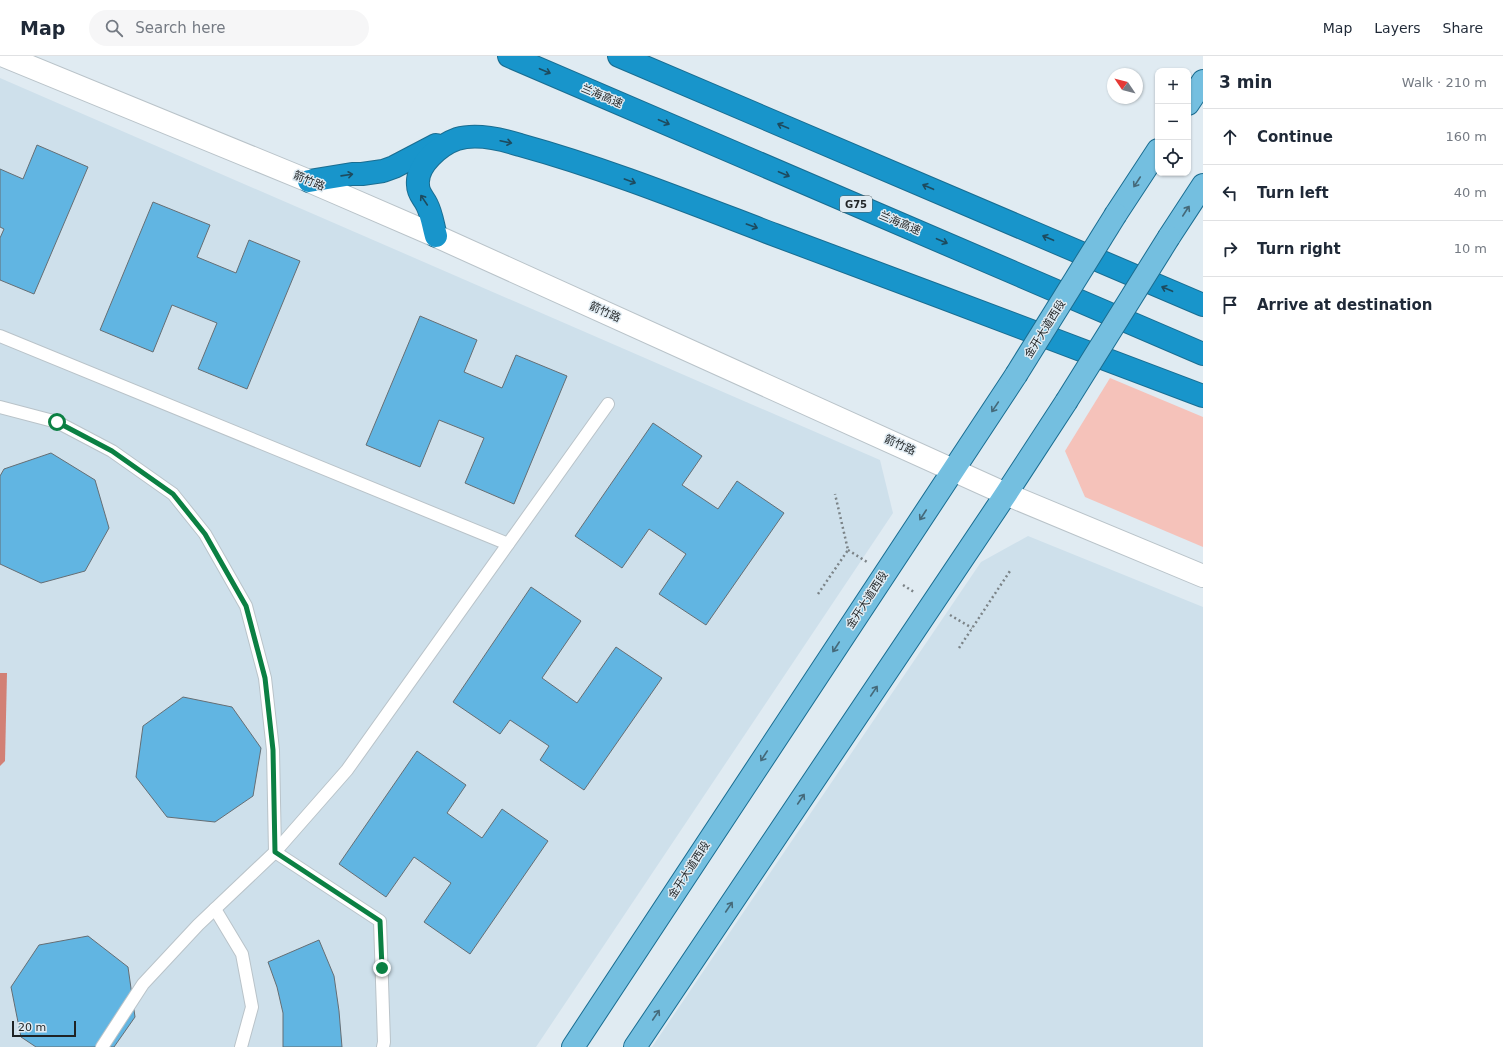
<!DOCTYPE html>
<html lang="en">
<head>
<meta charset="utf-8">
<style>
	body { margin:0; font-family:"DejaVu Sans","Noto Sans SC",sans-serif; background:#f6f6f7; color:#1f2937 }
	.controls { position:absolute; right:12px; top:12px; display:grid; overflow:hidden; border-radius:8px; box-shadow:0 1px 3px #0004 }
	.controls button { width:36px; height:36px; display:grid; place-items:center; padding:0; border:0; border-bottom:1px solid #e0e1e3; background:#fff; color:#1f2937; font:20px sans-serif }
	.compass { position:absolute; left:1107px; top:12px; width:36px; height:36px; border-radius:50%; background:#fff; box-shadow:0 1px 3px #0004; rotate:305deg }
	.scale { position:absolute; left:12px; bottom:10px; width:64px; box-sizing:border-box; padding-left:4px; border:2px solid #1f2325; border-top:0; font-size:11px; line-height:14px; white-space:nowrap; color:#1f2325; -webkit-text-stroke:3px #e0ebf2; paint-order:stroke }
	.stop { position:absolute; width:12px; height:12px; margin:-9px; border:3px solid #0b8043; border-radius:50%; background:#fff }
	.stop.end { background:#0b8043; border-color:#fff; box-shadow:0 1px 4px #0008 }
	.list { margin:0; padding:0; list-style:none }
	h2 { display:flex; justify-content:space-between; align-items:center; height:52px; margin:0; padding:0 16px; font-size:17px }
	h2 small { font-size:13px; font-weight:400; color:#747a83 }
	.list li { display:grid; grid-template-columns:26px 1fr auto; gap:12px; align-items:center; box-sizing:border-box; height:56px; padding:0 16px; border-top:1px solid #e0e1e3 }
	.list b { display:block; font-size:15px; white-space:nowrap }
	.list em { font-size:13px; font-style:normal; color:#747a83 }
	.icon { flex:none; width:22px; height:22px; fill:none; stroke:currentColor; stroke-width:2; stroke-linecap:round; stroke-linejoin:round }
	.map { position:relative; flex:none; width:1203px; height:991px; overflow:hidden }
	header { display:flex; align-items:center; gap:24px; box-sizing:border-box; height:56px; padding:0 20px; background:#fff; border-bottom:1px solid #e0e1e3 }
	header strong { font-size:19px }
	nav { display:flex; gap:22px; margin-inline-start:auto; font-size:14px }
	.search { width:280px; height:36px; background:#f6f6f7; display:flex; align-items:center; gap:10px; box-sizing:border-box; padding:0 14px; border-radius:22px; color:#747a83; font-size:15px }
	main { display:flex }
	aside { flex:1; background:#fff }
	.map>svg:first-child { display:block }
	.built { fill:#cee0eb }
	.green { fill:#f5c2ba }
	.water { fill:#d28075 }
	.building { fill:#61b5e2; stroke:#656e74 }
	.lines { fill:none; stroke-linecap:round; stroke-linejoin:round }
	.service-casing { stroke:#b9c3c9; stroke-width:14 }
	.tertiary-casing { stroke:#b9c3c9; stroke-width:24 }
	.primary-casing { stroke:#1a6d91; stroke-width:24 }
	.motorway-casing { stroke:#1a6d91; stroke-width:24 }
	.path { stroke:#7b8387; stroke-width:2.5; stroke-dasharray:2 3; stroke-linecap:butt }
	.service { stroke:#fff; stroke-width:12 }
	.tertiary { stroke:#fff; stroke-width:22 }
	.primary { stroke:#74bfe0; stroke-width:22 }
	.motorway { stroke:#1895cb; stroke-width:22 }
	.primary-bridge-casing { stroke:#1a6d91; stroke-width:24; stroke-linecap:butt }
	.primary-bridge { stroke:#74bfe0; stroke-width:22 }
	.oneway { stroke:#1d4b5f }
	.oneway2 { stroke:#456979 }
	.route { stroke:#0b8043; stroke-width:5 }
	.labels { text-anchor:middle; dominant-baseline:central; stroke-width:3; stroke-linejoin:round; paint-order:stroke }
	.shield { fill:#e0ebf2; stroke:#595f62; stroke-width:1 }
	.shield-label { font-size:10px; font-weight:bold; fill:#1f2325 }
	.street-label { font-size:11px; fill:#1f2325; stroke:#e0ebf2 }
</style>
</head>
<body>
<header>
<strong>Map</strong>
<div class="search"><svg class="icon" aria-label="search" viewBox="0 0 24 24"><circle cx="10" cy="10" r="6"/><path d="M15 15l6 6"/></svg>Search here</div>
<nav><a>Map</a><a>Layers</a><a>Share</a></nav>
</header>
<main>
<div class="map">
<svg width="1203" height="991" viewBox="0 0 1203 991">
	<rect width="100%" height="100%" fill="#e0ebf2"/>
	<g class="built">
		<polygon points="0,22 880,404 893,457 536,991 0,991"/>
		<polygon points="1028,480 1203,551 1203,991 652,991 981,506"/>
	</g>
	<polygon class="green" points="1110,322 1203,361 1203,491 1085,441 1065,395"/>
	<polygon class="water" points="0,617 7,617 5,705 0,710"/>
	<g class="building">
		<polygon points="37,89 88,111 34,238 0,224 0,182 4,173 0,171 0,113 23,123"/>
		<polygon points="153,146 210,169 197,201 236,217 249,184 300,205 247,333 198,313 217,267 172,249 153,296 100,274"/>
		<polygon points="420,260 477,284 464,316 502,332 516,299 567,320 514,448 465,427 484,382 439,364 420,411 366,389"/>
		<polygon points="653,367 702,400 682,429 718,453 737,425 784,457 706,569 659,538 686,498 649,473 622,512 575,480"/>
		<polygon points="51,397 95,424 109,472 85,515 41,527 0,508 0,420 4,413"/>
		<polygon points="531,531 581,565 542,622 577,647 616,591 662,622 584,734 540,704 549,690 510,664 500,678 453,646"/>
		<polygon points="183,641 232,651 261,692 253,740 215,766 167,761 136,721 143,670"/>
		<polygon points="417,695 466,729 447,757 482,782 502,753 548,785 470,898 424,866 451,827 414,801 386,841 339,808"/>
		<polygon points="88,880 128,911 135,961 114,991 36,991 21,981 11,931 39,889"/>
		<polygon points="319,884 334,920 339,955 342,991 283,991 283,957 277,931 268,906"/>
	</g>
	<g class="lines">
		<defs>
			<g id="service">
				<polyline points="0,280 508,488"/>
				<polyline points="0,351 57,366 112,395 173,438 205,478 246,550 265,622 273,694 275,796"/>
				<polyline points="275,796 380,865 384,986 383,991"/>
				<polyline points="215,853 242,898 252,951 241,991"/>
				<polyline points="102,991 143,928 198,869 275,796 347,714 608,348"/>
			</g>
			<polyline id="tertiary" points="4,0 309,125 436,180 1006,438 1203,520"/>
			<g id="primary">
				<polyline points="1188,48 1203,25"/>
				<polyline points="1116,158 1158,94"/>
				<polyline points="1169,181 1203,129"/>
				<polyline points="573,991 1016,319"/>
				<polyline points="635,991 1006,438 1066,346"/>
			</g>
			<g id="motorway">
				<polyline points="509,0 1203,298"/>
				<polyline points="619,0 1203,249"/>
				<polyline points="309,125 352,118 362,118 383,115 394,111 436,89"/>
				<path d="M436,180C433,170 432,159 427,149C424,142 418,138 418,129C416,109 440,89 457,83C477,77 501,83 520,89C607,113 691,147 775,179C918,232 1060,286 1203,340"/>
			</g>
		</defs>
		<use href="#service" class="service-casing"/>
		<use href="#tertiary" class="tertiary-casing"/>
		<use href="#primary" class="primary-casing"/>
		<use href="#motorway" class="motorway-casing"/>
		<g class="path">
			<polyline points="848,494 867,506"/>
			<polyline points="903,529 914,536"/>
			<polyline points="818,538 848,494 835,438"/>
			<polyline points="950,559 972,572"/>
			<polyline points="959,592 1010,515"/>
		</g>
		<use href="#service" class="service"/>
		<use href="#tertiary" class="tertiary"/>
		<use href="#primary" class="primary"/>
		<use href="#motorway" class="motorway"/>
		<defs>
			<g id="primary-bridge">
				<polyline points="1016,319 1116,158"/>
				<polyline points="1066,346 1169,181"/>
			</g>
		</defs>
		<use href="#primary-bridge" class="primary-bridge-casing"/>
		<use href="#primary-bridge" class="primary-bridge"/>
	</g>
	<defs><path id="oneway-shaft" d="M-6 0H5M1.5-3L5.5 0L1.5 3" fill="none" stroke-width="1.6" stroke-linecap="round" stroke-linejoin="round"/></defs>
	<g class="oneway">
		<use href="#oneway-shaft" transform="translate(545 15) rotate(23)"/>
		<use href="#oneway-shaft" transform="translate(664 66) rotate(23)"/>
		<use href="#oneway-shaft" transform="translate(783 70) rotate(-157)"/>
		<use href="#oneway-shaft" transform="translate(506 86) rotate(12)"/>
		<use href="#oneway-shaft" transform="translate(784 118) rotate(23)"/>
		<use href="#oneway-shaft" transform="translate(347 119) rotate(-8)"/>
		<use href="#oneway-shaft" transform="translate(630 125) rotate(20)"/>
		<use href="#oneway-shaft" transform="translate(928 131) rotate(-157)"/>
		<use href="#oneway-shaft" transform="translate(424 144) rotate(-124)"/>
		<use href="#oneway-shaft" transform="translate(752 170) rotate(20)"/>
		<use href="#oneway-shaft" transform="translate(1048 182) rotate(-157)"/>
		<use href="#oneway-shaft" transform="translate(942 185) rotate(23)"/>
		<use href="#oneway-shaft" transform="translate(1167 233) rotate(-157)"/>
	</g>
	<g class="oneway2">
		<use href="#oneway-shaft" transform="translate(1137 126) rotate(123)"/>
		<use href="#oneway-shaft" transform="translate(1186 155) rotate(-57)"/>
		<use href="#oneway-shaft" transform="translate(995 351) rotate(124)"/>
		<use href="#oneway-shaft" transform="translate(923 459) rotate(123)"/>
		<use href="#oneway-shaft" transform="translate(836 591) rotate(123)"/>
		<use href="#oneway-shaft" transform="translate(874 635) rotate(-56)"/>
		<use href="#oneway-shaft" transform="translate(764 700) rotate(123)"/>
		<use href="#oneway-shaft" transform="translate(801 743) rotate(-56)"/>
		<use href="#oneway-shaft" transform="translate(729 851) rotate(-56)"/>
		<use href="#oneway-shaft" transform="translate(656 959) rotate(-56)"/>
	</g>
	<g class="lines">
		<polyline class="route" points="57,366 112,395 173,438 205,478 246,550 265,622 273,694 275,796 380,865 382,912"/>
	</g>
	<g class="labels">
		<rect class="shield" x="840" y="140" width="32" height="16" rx="3"/>
		<g class="shield-label">
			<text x="856" y="148">G75</text>
		</g>
		<g class="street-label">
			<text transform="translate(602 40) rotate(23)">兰海高速</text>
			<text transform="translate(309 125) rotate(23)">箭竹路</text>
			<text transform="translate(900 167) rotate(23)">兰海高速</text>
			<text transform="translate(605 256) rotate(24)">箭竹路</text>
			<text transform="translate(1045 273) rotate(-58)">金开大道西段</text>
			<text transform="translate(900 389) rotate(24)">箭竹路</text>
			<text transform="translate(867 544) rotate(-57)">金开大道西段</text>
			<text transform="translate(689 814) rotate(-57)">金开大道西段</text>
		</g>
	</g>
</svg>
<div class="controls">
<button>+</button>
<button>−</button>
<button><svg class="icon" aria-label="locate" viewBox="0 0 24 24"><circle cx="12" cy="12" r="6"/><path d="M12 2v4M12 18v4M2 12h4M18 12h4"/></svg></button>
</div>
<svg class="compass" viewBox="-18 -18 36 36"><path d="M0-13l5 13h-10z" fill="#e53935"/><path d="M0 13l5-13h-10z" fill="#747a83"/></svg>
<div class="scale">20 m</div>
<div class="stop" style="left:57px;top:366px"></div>
<div class="stop end" style="left:382px;top:912px"></div>
</div>
<aside>
<h2>3 min<small>Walk · 210 m</small></h2>
<ul class="list">
<li><svg class="icon" aria-label="ahead" viewBox="0 0 24 24"><path d="M12 20V5M6 11l6-6 6 6"/></svg><div><b>Continue</b></div><em>160 m</em></li>
<li><svg class="icon" aria-label="left" viewBox="0 0 24 24"><path d="M17 20v-9H6M10 6l-5 5 5 5"/></svg><div><b>Turn left</b></div><em>40 m</em></li>
<li><svg class="icon" aria-label="right" viewBox="0 0 24 24"><path d="M7 20v-9h11M14 6l5 5-5 5"/></svg><div><b>Turn right</b></div><em>10 m</em></li>
<li><svg class="icon" aria-label="arrive" viewBox="0 0 24 24"><path d="M6 21V4h12l-3 4 3 4H6"/></svg><div><b>Arrive at destination</b></div></li>
</ul>
</aside>
</main>
</body>
</html>
